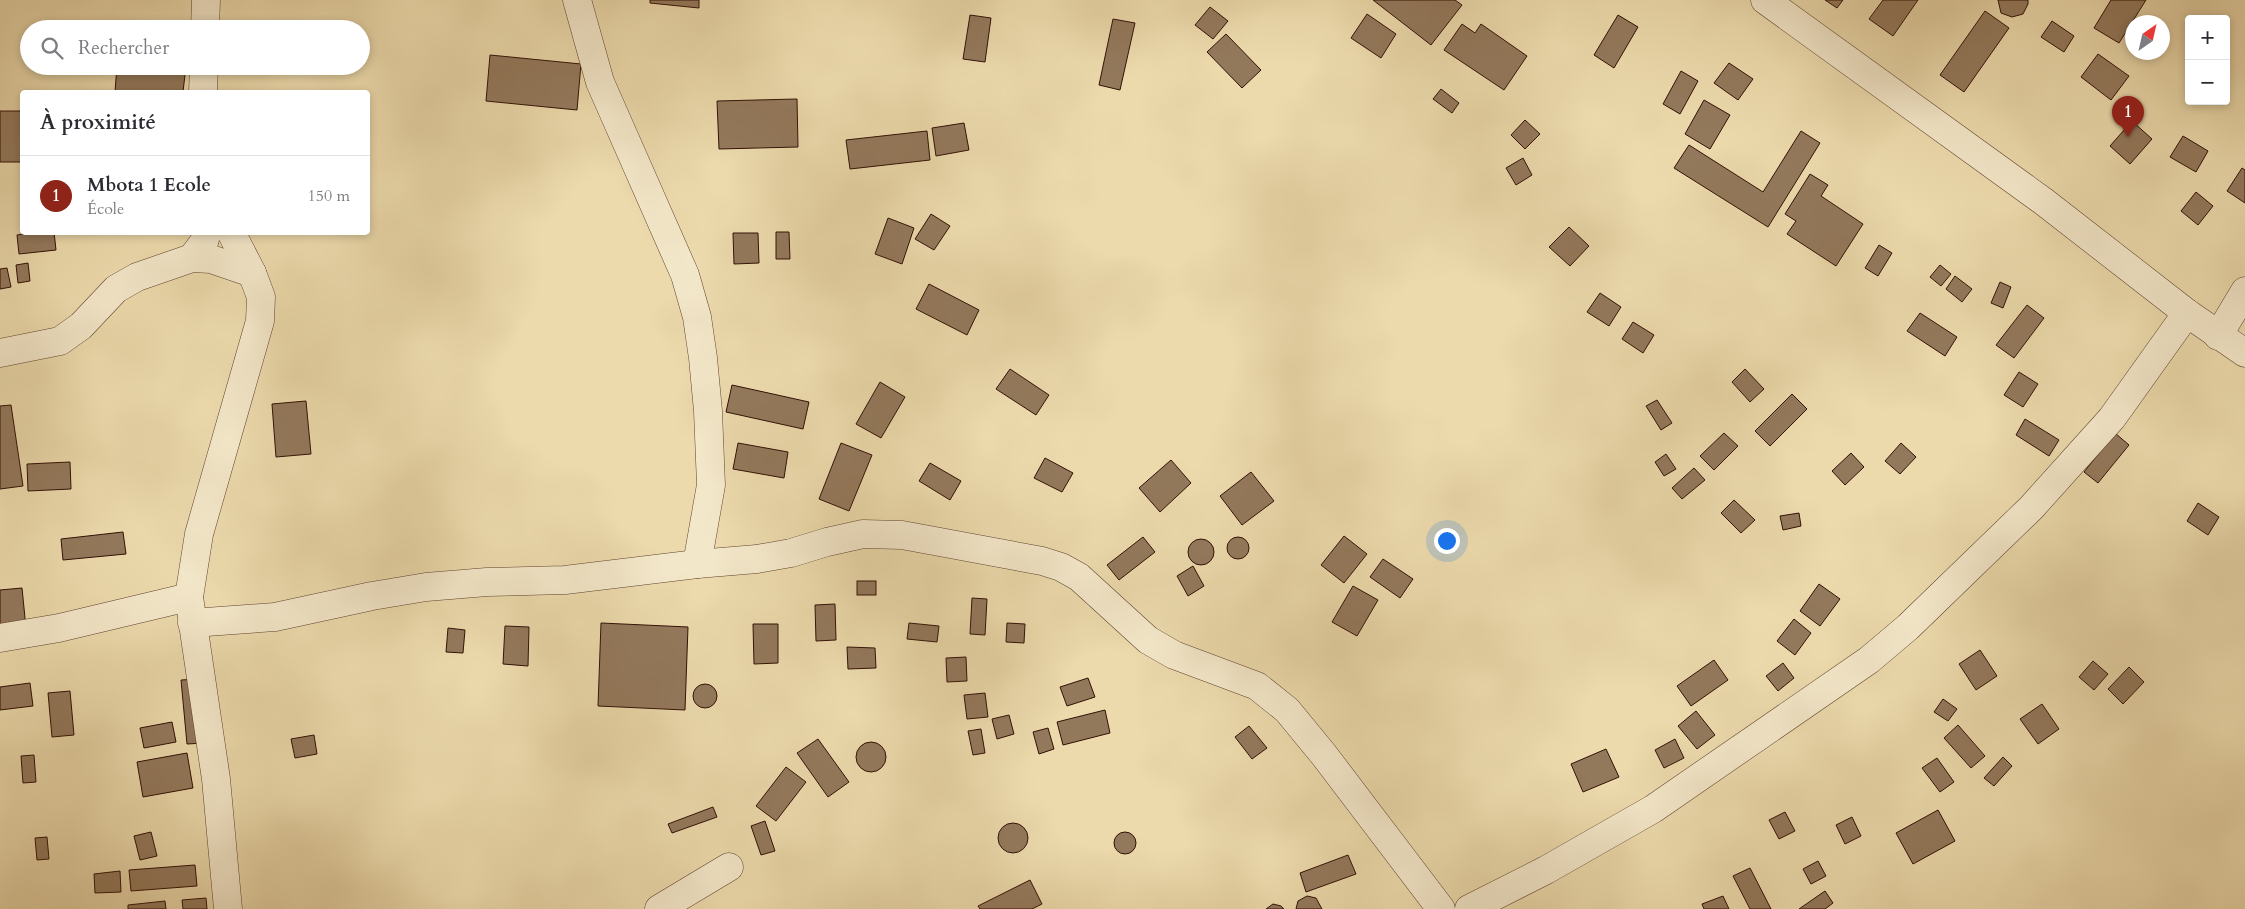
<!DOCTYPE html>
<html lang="fr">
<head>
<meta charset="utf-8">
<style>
	body { margin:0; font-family:Cardo,serif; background:#f7f7f7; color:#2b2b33 }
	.controls { position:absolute; right:15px; top:15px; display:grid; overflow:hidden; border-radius:5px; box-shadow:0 2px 8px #0003 }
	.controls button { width:45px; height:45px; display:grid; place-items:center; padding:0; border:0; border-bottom:1px solid #e1e1e2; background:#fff; color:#2b2b33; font:25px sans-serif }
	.compass { position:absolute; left:2125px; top:15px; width:45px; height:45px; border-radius:50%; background:#fff; box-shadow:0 2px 8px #0003; rotate:34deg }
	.you { position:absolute; left:1446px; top:540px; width:18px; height:18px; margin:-12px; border:4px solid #fff; border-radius:50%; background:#1a73e8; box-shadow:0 0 0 8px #1a73e833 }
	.badge { display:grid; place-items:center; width:32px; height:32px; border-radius:50%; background:#8f2418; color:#fff; font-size:16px; font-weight:700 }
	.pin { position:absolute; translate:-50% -41px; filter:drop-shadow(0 1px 2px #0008) }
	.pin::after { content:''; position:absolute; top:26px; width:18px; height:15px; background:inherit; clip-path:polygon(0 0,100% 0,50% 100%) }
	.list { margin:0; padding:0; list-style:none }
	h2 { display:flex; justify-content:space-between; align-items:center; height:65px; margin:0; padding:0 20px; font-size:21px }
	h2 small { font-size:16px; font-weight:400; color:#7c7c81 }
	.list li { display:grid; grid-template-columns:32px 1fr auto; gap:15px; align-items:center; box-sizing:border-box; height:80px; padding:0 20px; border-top:1px solid #e1e1e2 }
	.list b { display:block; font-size:19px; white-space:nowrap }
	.list p { margin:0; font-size:16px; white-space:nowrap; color:#7c7c81 }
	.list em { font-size:16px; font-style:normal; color:#7c7c81 }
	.icon { flex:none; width:28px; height:28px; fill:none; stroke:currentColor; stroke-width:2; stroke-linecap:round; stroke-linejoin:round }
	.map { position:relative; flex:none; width:2245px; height:909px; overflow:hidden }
	.search { position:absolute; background:#fff; box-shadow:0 2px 8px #0003; left:20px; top:20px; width:350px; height:55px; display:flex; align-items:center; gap:12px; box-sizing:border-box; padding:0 18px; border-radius:28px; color:#7c7c81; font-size:19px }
	.panel { position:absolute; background:#fff; box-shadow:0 2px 8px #0003; left:20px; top:90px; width:350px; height:145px; border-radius:5px }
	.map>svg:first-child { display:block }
	.building { fill:#93795c; stroke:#321005 }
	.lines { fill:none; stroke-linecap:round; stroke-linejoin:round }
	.minor-casing { stroke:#60422f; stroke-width:29 }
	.minor { stroke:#f3e7c9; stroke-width:28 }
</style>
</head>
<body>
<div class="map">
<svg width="2245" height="909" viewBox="0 0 2245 909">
	<rect width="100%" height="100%" fill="#ecdaac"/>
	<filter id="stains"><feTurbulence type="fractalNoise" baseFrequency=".004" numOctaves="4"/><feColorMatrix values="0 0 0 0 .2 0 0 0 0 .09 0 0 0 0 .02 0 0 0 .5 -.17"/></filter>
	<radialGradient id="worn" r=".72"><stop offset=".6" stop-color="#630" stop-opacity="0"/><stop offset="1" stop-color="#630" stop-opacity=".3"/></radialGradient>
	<g class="building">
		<polygon points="650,0 699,0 699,8 650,3"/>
		<polygon points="1373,0 1455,0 1462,5 1431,45"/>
		<polygon points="1825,0 1843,0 1837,8"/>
		<polygon points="1883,0 1918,0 1893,36 1869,19"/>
		<polygon points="1998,0 2028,0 2028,4 2023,14 2012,17 2001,13"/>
		<polygon points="2111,0 2146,0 2119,43 2094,28"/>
		<polygon points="1210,7 1228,21 1213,39 1195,25"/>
		<polygon points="1985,11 2009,28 1964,92 1940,75"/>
		<polygon points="1367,14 1396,34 1381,58 1351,38"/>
		<polygon points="970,15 991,18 985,62 963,59"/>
		<polygon points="1618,15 1638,27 1614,68 1594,55"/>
		<polygon points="1113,19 1135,23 1120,90 1099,85"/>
		<polygon points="2052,21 2074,36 2064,52 2041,37"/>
		<polygon points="1462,24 1475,33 1481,24 1527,56 1504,90 1444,50"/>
		<polygon points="1226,34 1261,70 1242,88 1207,52"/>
		<polygon points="2098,54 2129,76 2111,100 2081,77"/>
		<polygon points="490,55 581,64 577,110 486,101"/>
		<polygon points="1729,63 1753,79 1738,100 1714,83"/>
		<polygon points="117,66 186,66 183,92 115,92"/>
		<polygon points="1681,71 1698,81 1680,114 1663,104"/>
		<polygon points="1441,89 1459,103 1452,113 1433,99"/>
		<polygon points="797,99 798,147 719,149 717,101"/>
		<polygon points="1704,100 1730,115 1710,149 1685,134"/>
		<rect x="0" y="111" width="22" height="51"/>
		<polygon points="1525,120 1540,134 1525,149 1511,135"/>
		<polygon points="2132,121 2152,139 2130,164 2110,146"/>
		<polygon points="964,123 969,150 936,156 932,128"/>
		<polygon points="927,131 930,160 850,169 846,140"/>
		<polygon points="1801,131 1820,143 1768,227 1674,168 1689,145 1763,192"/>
		<polygon points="2183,136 2208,151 2196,172 2170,157"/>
		<polygon points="1523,158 1532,175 1516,185 1506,168"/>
		<polygon points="2242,168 2245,170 2245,203 2227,191"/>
		<polygon points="1810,174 1828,185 1821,196 1863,224 1836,266 1787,234 1796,221 1785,214"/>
		<polygon points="2196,192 2213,206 2198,225 2181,211"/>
		<polygon points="931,214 950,226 934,250 915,239"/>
		<polygon points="888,218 914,228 902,264 875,254"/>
		<polygon points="1569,227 1589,246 1570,266 1549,247"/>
		<polygon points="34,232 54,232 56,250 19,254 17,235"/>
		<polygon points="776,232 789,232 790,259 776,259"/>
		<polygon points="733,233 758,233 759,263 734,264"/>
		<polygon points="1879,245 1892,253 1878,276 1865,268"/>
		<polygon points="28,263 30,281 18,283 16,265"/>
		<polygon points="1940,265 1951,274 1941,286 1930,277"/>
		<polygon points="7,268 11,287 0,289 0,269"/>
		<polygon points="1955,276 1972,289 1962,302 1946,289"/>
		<polygon points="2000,282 2011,287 2003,308 1991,303"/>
		<polygon points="929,284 979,310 967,335 916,309"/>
		<polygon points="1600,293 1621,307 1609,326 1587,312"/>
		<polygon points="2027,305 2044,318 2014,358 1996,345"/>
		<polygon points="1920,313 1957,337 1945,356 1907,331"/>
		<polygon points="1633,322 1654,335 1643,353 1622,339"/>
		<polygon points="1010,369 1049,395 1036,415 996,389"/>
		<polygon points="1745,369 1764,389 1750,402 1732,382"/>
		<polygon points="2019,372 2038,384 2023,407 2004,395"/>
		<polygon points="880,382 905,397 881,438 856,424"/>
		<polygon points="732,385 809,402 803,429 726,412"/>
		<polygon points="1792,394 1807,409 1770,446 1755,431"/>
		<polygon points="1657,400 1672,423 1661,430 1646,406"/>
		<polygon points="306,401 311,454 276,457 272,404"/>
		<polygon points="11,405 23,486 0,489 0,406"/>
		<polygon points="2025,419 2059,440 2049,456 2016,435"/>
		<polygon points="1724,433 1738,446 1714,470 1700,456"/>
		<polygon points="2115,433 2129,445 2098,483 2084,472"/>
		<polygon points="738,443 788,452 784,478 733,469"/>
		<polygon points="841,443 872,455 849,511 819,499"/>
		<polygon points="1901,443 1916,457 1900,474 1885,461"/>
		<polygon points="1851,453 1864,467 1845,485 1832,471"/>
		<polygon points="1666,454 1676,469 1664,476 1655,462"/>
		<polygon points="1045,458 1073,473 1062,492 1034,478"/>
		<polygon points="1171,460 1191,483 1160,512 1139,488"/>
		<polygon points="70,462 71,489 28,491 27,464"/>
		<polygon points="930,463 961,481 950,500 919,481"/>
		<polygon points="1694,468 1705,480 1682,499 1672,488"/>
		<polygon points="1251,472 1274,501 1242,525 1220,496"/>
		<polygon points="1734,500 1755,520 1741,533 1721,513"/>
		<polygon points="2198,503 2219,517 2208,535 2187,521"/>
		<polygon points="1799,513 1801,526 1783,530 1780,516"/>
		<polygon points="123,532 126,554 63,560 61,539"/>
		<polygon points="1344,536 1367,554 1344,583 1321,565"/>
		<polygon points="1143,537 1155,552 1119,580 1107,565"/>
		<circle cx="1238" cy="548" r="11"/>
		<circle cx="1201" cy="552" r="13"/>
		<polygon points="1383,559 1413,579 1400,598 1370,577"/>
		<polygon points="1193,566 1204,586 1188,596 1177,576"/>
		<rect x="857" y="581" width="19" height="14"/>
		<polygon points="1819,584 1840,599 1820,626 1800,611"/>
		<polygon points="1353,586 1378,600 1357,636 1332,622"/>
		<polygon points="22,588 26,628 0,630 0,590"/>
		<polygon points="972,598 987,599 985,635 970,634"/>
		<polygon points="835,604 836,640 816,641 815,605"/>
		<polygon points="1794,619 1811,633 1795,655 1777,641"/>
		<polygon points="601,623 688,627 685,710 598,706"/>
		<polygon points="909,623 939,626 937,642 907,639"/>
		<polygon points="1007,623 1025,624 1024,643 1006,642"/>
		<polygon points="753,624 778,624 778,663 754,664"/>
		<polygon points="505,626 529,627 528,666 503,664"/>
		<polygon points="448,628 465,630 463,653 446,652"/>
		<polygon points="847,647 875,648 876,668 848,669"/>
		<polygon points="1980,650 1997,676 1976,690 1959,664"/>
		<polygon points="966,657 967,681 947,682 946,658"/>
		<polygon points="1714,660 1728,680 1691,706 1677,686"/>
		<polygon points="2093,661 2108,674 2094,690 2079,677"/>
		<polygon points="1783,663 1794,678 1778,691 1766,676"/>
		<polygon points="2129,667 2144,682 2123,704 2108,689"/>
		<polygon points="1088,678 1095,697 1067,706 1060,687"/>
		<polygon points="200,679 205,743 187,744 181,680"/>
		<polygon points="30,683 33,706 0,710 0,687"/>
		<circle cx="705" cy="696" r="12"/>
		<polygon points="70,691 74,735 52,737 48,693"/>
		<polygon points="985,693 988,717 967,719 964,695"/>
		<polygon points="1943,699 1957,709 1948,721 1934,712"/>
		<polygon points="2042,704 2059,729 2038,744 2020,719"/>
		<polygon points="1105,710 1110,733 1063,745 1057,722"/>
		<polygon points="1696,711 1715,735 1697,749 1678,726"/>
		<polygon points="1009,715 1014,734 997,739 992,719"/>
		<polygon points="172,722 176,742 144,748 140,728"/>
		<polygon points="1958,725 1985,756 1971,768 1944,738"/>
		<polygon points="1249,726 1267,748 1252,759 1235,737"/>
		<polygon points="1048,728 1054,749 1039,754 1033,732"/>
		<polygon points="981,729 985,753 973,755 968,731"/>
		<polygon points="314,735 317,754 295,758 291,739"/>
		<polygon points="818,739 849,782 828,797 797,753"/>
		<polygon points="1675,739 1684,758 1664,768 1655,750"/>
		<circle cx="871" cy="757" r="15"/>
		<polygon points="1606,749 1619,777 1583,792 1571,764"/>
		<polygon points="187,753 193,788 143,797 137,762"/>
		<polygon points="34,755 36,782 23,783 21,756"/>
		<polygon points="2003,757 2012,766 1994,786 1984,778"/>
		<polygon points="1937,758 1954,782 1940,792 1922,768"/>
		<polygon points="786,767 806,782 776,821 756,806"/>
		<polygon points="713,807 717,817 672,833 668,824"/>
		<polygon points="1938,810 1955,841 1913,864 1896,833"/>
		<polygon points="1785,812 1795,831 1779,839 1769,820"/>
		<polygon points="1852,817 1861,836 1845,844 1836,825"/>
		<polygon points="765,821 775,851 761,855 751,826"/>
		<circle cx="1013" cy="838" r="15"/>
		<circle cx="1125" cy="843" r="11"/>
		<polygon points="151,832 157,856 140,860 134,836"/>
		<polygon points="47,837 49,859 37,860 35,838"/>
		<polygon points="1348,855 1356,874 1306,892 1300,873"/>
		<polygon points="1818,861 1826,876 1811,884 1803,869"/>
		<polygon points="195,865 197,886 131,891 129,870"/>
		<polygon points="1750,868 1771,909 1750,909 1733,876"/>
		<polygon points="120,871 121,892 95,893 94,874"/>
		<polygon points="1030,880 1042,904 1032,909 980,909 978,906"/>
		<polygon points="1825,891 1833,903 1825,909 1799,909"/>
		<polygon points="1307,896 1316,898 1322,909 1296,909 1298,901"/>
		<polygon points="1723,896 1729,909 1704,909 1702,904"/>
		<polygon points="206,898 207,909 183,909 182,900"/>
		<polygon points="165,901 166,909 128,909 128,905"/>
		<polygon points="1273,904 1281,906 1284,909 1266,909"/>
	</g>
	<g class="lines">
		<defs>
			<g id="minor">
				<polyline points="577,0 600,82 685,275 697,317 703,358 708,411 711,485 697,564"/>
				<polyline points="1765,0 2043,201 2187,313 2245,353"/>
				<polyline points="205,29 206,0"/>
				<polyline points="203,92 204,66"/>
				<polyline points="192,258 204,242 207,232"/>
				<polyline points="2218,336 2245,291"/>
				<polyline points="0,353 60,341 81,326 116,289 137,277 192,258 211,259 252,273"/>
				<polyline points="192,623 275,617 372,596 426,587 487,582 565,580 697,564 757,559 791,553 827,542 863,534 902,535 1042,561 1061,567 1079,577 1148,640 1174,655 1257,686 1287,710 1324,755 1441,909"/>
				<polyline points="0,638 59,628 189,597"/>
				<polyline points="228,909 216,779 189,597 199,534 260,321 261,297 252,273 231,232"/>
				<polyline points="659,909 729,867"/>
				<polyline points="1469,909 1546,870 1653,809 1869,660 1908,627 2031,508 2112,418 2187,313"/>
			</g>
		</defs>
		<use href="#minor" class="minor-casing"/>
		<use href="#minor" class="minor"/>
	</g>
	<rect width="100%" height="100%" filter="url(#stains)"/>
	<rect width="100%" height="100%" fill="url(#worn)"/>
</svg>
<div class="controls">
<button>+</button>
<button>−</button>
</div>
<svg class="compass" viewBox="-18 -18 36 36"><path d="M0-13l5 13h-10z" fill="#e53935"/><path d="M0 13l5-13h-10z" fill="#7c7c81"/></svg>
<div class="you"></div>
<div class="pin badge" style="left:2128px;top:137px">1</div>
<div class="search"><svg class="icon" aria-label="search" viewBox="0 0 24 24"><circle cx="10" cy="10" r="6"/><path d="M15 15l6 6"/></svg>Rechercher</div>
<section class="panel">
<h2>À proximité<small></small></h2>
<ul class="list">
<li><span class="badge">1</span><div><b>Mbota 1 Ecole</b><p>École</p></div><em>150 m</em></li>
</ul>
</section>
</div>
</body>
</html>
